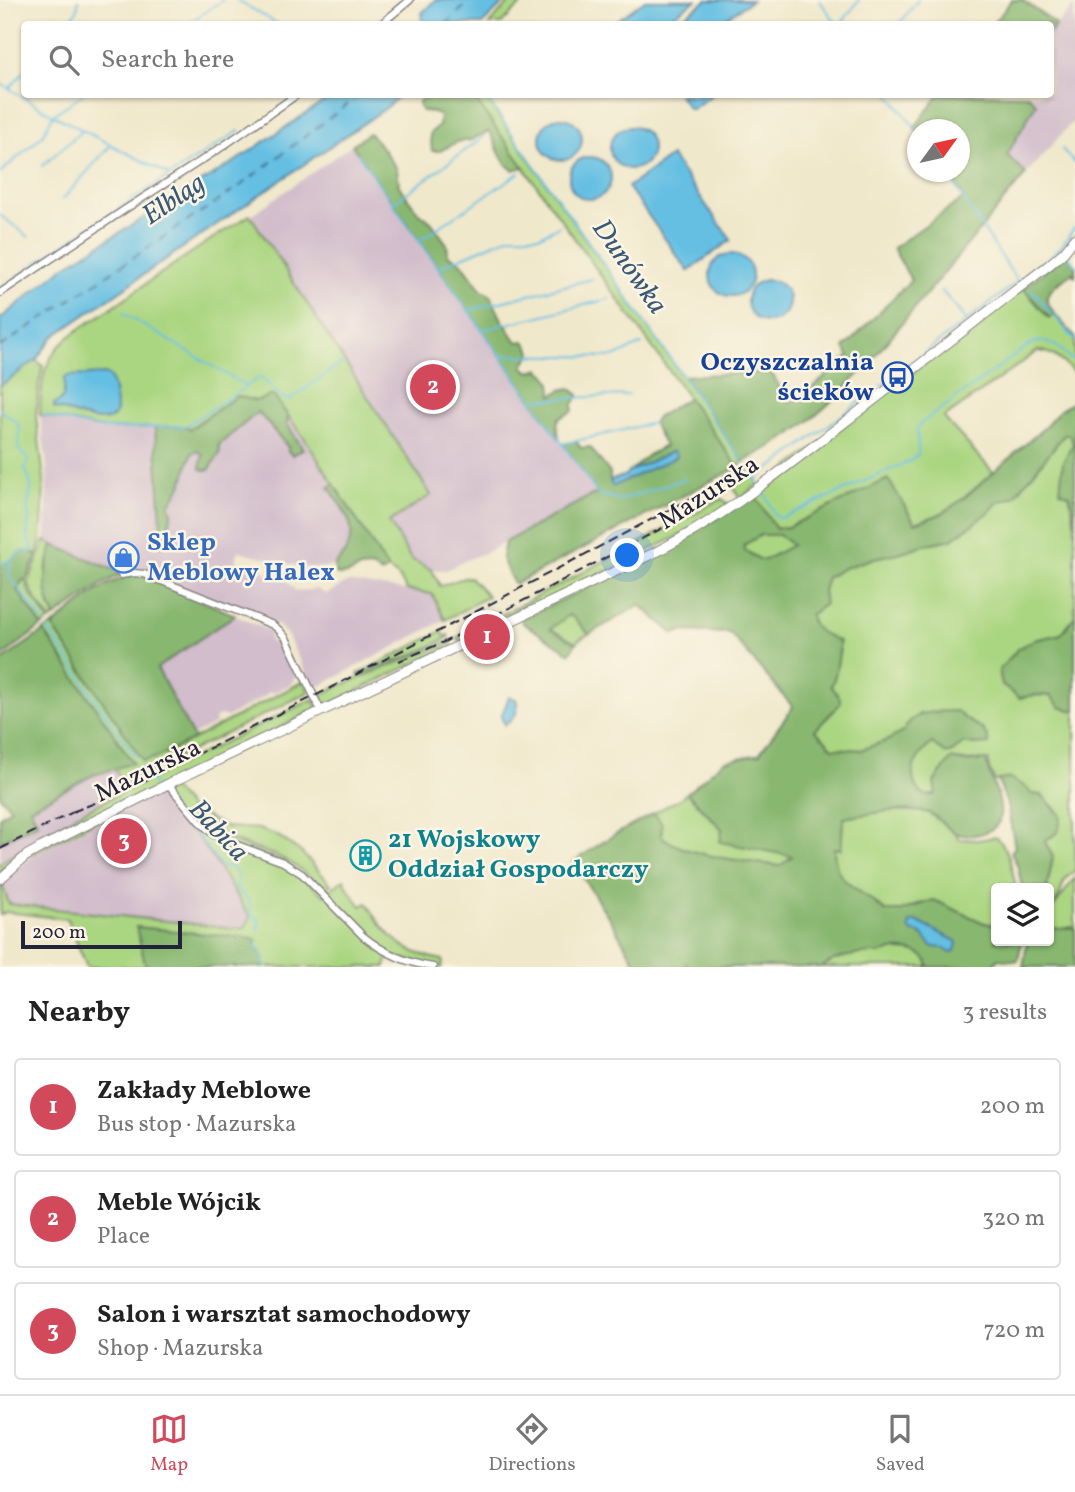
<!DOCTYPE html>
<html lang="en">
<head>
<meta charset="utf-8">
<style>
	body { margin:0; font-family:Vollkorn,serif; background:#f6f6f6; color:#222 }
	.controls { position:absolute; right:21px; bottom:21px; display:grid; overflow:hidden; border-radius:7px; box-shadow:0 2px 5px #0004 }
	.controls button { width:63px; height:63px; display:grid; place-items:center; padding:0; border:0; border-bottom:2px solid #e0e0e0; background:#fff; color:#222; font:35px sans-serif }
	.compass { position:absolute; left:907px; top:119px; width:63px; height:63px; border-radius:50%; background:#fff; box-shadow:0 2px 5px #0004; rotate:57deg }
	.scale { position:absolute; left:21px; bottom:18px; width:161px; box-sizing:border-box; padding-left:7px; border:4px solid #22223b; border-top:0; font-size:19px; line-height:24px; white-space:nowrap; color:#22223b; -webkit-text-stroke:5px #fcf5e5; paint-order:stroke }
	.you { position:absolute; left:628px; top:556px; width:24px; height:24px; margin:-18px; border:5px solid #fff; border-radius:50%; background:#1a73e8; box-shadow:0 0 0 10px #1a73e833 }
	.badge { display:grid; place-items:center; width:46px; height:46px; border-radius:50%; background:#d1495b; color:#fff; font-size:23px; font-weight:700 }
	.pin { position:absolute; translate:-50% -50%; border:4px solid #fff; box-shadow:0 2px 7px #0006 }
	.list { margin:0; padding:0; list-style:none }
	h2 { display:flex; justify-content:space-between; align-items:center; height:91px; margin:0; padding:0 28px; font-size:30px }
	h2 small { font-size:23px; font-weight:400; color:#767676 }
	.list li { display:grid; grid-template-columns:46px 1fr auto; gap:21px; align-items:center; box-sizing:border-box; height:98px; margin:0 14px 14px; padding:0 14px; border:2px solid #e0e0e0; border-radius:7px }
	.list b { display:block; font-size:26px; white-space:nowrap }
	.list p { margin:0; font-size:23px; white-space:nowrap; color:#767676 }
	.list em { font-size:23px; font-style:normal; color:#767676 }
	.icon { flex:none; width:38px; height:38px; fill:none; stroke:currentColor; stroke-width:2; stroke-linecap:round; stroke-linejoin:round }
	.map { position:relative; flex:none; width:1075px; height:967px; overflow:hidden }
	.search { position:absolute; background:#fff; box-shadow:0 2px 5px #0004; left:21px; right:21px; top:21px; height:77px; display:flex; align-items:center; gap:18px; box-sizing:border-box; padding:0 24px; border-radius:7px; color:#767676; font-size:26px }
	.sheet { height:427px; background:#fff }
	nav { display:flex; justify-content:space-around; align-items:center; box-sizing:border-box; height:98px; border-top:2px solid #e0e0e0; background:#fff; font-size:19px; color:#767676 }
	nav a { display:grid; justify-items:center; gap:4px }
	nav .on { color:#d1495b }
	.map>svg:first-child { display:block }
	.industrial { fill:#d1bdcb }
	.green { fill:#abd681; stroke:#667c5e; stroke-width:2 }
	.forest { fill:#88b76f; stroke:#556c55; stroke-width:2; fill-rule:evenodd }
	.water { fill:#65bfe3; stroke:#44708f; stroke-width:2 }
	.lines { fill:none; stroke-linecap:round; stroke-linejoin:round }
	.stream { stroke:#65bfe3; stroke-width:2 }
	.ferry { stroke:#395976; stroke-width:2; stroke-dasharray:9 7; stroke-linecap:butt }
	.minor-casing { stroke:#898583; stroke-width:9 }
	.secondary-casing { stroke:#898583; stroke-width:11 }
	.minor { stroke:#fff; stroke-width:6 }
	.secondary { stroke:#fff; stroke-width:9 }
	.rail { stroke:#22223b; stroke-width:2; stroke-dasharray:10 5; stroke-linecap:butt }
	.labels { text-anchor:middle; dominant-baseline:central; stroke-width:5; stroke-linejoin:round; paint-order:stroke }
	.transit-label { font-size:26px; font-weight:bold; fill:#164399; stroke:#fcf5e5; text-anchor:end }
	.street-label { font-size:26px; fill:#22223b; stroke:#fcf5e5 }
	.shop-label { font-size:26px; font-weight:bold; fill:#366cbe; stroke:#fcf5e5; text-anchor:start }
	.culture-label { font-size:26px; font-weight:bold; fill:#0d838f; stroke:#fcf5e5; text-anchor:start }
	.water-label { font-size:28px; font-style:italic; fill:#395976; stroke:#fcf5e5 }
</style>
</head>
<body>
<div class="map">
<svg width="1075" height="967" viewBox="0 0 1075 967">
	<rect width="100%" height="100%" fill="#fcf5e5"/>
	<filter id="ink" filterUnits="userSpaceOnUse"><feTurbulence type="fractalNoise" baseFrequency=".0143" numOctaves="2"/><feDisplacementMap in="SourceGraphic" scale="14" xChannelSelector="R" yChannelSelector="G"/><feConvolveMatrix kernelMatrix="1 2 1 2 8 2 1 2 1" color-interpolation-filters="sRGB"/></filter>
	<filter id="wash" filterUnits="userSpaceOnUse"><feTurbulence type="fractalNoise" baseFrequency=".00686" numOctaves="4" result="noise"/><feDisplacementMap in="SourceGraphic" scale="28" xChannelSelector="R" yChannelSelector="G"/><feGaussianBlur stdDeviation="1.57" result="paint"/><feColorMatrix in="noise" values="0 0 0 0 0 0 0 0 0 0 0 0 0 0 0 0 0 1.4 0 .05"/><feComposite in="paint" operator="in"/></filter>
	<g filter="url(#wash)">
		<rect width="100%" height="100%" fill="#f0e8cb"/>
		<g class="industrial">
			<polygon points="1075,4 1075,119 1026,174 1007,155 1036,104 1028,95 1050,94 1051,32"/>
			<polygon points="352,145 598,494 592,495 487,552 460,562 447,570 432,570 411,559 389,522 431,494 251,215"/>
			<polygon points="258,412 289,447 288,451 303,449 287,424 288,416 334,484 329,488 351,523 352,538 340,559 334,566 319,568 301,567 239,551 235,561 285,579 296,591 317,589 326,594 349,582 432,594 445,620 314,689 287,635 279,626 232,606 121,574 113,569 45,541 47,512 47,467 40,415 105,429 155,427 161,524 158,544 166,545 169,524 169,505 182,484 192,453 198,451 204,455 219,445"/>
			<polygon points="234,615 271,631 269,638 272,644 283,645 297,672 291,684 273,693 270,692 266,694 266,696 227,717 221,715 215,718 216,723 192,736 157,668"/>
			<polygon points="114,768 123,783 151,771 155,777 76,815 0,863 0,842 38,823 30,808 91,776"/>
			<polygon points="158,792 179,820 195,833 216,863 250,917 246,926 241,929 8,903 3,888 1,886 15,870 33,855"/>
		</g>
		<g class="green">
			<polygon points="512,0 526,0 501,24 489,24"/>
			<polygon points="472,95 484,95 743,462 738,467"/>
			<path d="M250,215L431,495L389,522L411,559L432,570L440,586C450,584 461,577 470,577L488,596L445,620L432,594L407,590L398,576L388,569L305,439L273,395L256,401L237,396L189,429L185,426L105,429L40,415C41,393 41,371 54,353C66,335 90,323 108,310C155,278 201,244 250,215Z"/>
			<path d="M1023,288L1049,318L1055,314L1075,337V374C1064,363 1053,351 1038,351L944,418L994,473C970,493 947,516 915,523L856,496L788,527L776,529L754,494Z"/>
			<polygon points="36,360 43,366 39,383 36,416 44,479 43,510 41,539 37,555 32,552 0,588 0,386"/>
			<path d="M1064,435H1070L1074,444L1063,462L1075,524V616L1061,634L1034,640L1018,649L999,670L1019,698L1035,695L1051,696L1060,707L1075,711V871C1062,880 1064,883 1059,896C1057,902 1053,906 1049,911V888H1047L1053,857L1044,842L1046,839L1058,831L1061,816C1055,806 1044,796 1032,794C1024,785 1007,777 995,781L989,769V760C975,760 964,762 951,759L934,782L937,794C923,800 910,786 912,772C914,759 923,751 932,743L940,748L952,752L964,743L975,745L983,729L965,719L957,711L919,714L904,731L888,740L861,750L833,748L815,730L836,709L833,690L831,686C837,676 837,661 840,650L814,627L810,615L825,604L823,591L827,577L844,568L874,558L898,553L927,544L952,539L988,513L998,502L1014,497Z"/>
			<polygon points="746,467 759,484 740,498 727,477"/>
			<polygon points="722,499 726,502 728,505 683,534 460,642 457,638 700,511 708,505"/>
			<polygon points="761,535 779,535 793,545 765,560 761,560 745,550 744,545"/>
			<polygon points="45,541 53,545 46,569 50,606 55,617 51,620 36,600 28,583"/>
			<polygon points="23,580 26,580 29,592 49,621 42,626 17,590"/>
			<polygon points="569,615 575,619 589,634 578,640 576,643 550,629"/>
			<polygon points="52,626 143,761 169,752 304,681 309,692 183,755 123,783 114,768 133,763 44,631"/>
			<polygon points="442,631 445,637 448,635 449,637 419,652 359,676 358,674"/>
			<polygon points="450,641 452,645 324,707 318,697 332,689 420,654"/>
			<polygon points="313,699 316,706 315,710 9,865 0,873 0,863 76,815"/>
			<path d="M170,786L213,834L283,862L324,895L344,879L349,890L361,906L367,903C386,936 404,954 443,960L442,967H433L389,955L385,967H267L264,964L265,960L256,947L137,927L146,967H87L67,919L6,912L0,915L1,886L3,887L9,904L241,929L246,926L250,917L216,863L195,833L179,820L158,792Z"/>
			<path d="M687,793L722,829L793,856L780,866C748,861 685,857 661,836L662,824L654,813L679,799Z"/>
			<path d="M891,810L928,812L957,834L958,839L978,840L995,837C1010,847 1012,872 1016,888H996V925L984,923L934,900L918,904L902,911H885C879,906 873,901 867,897C844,880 834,880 834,848L841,849C843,839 841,828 844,818Z"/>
			<path d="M205,816L226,827L259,829L278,836L301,852L331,884L325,888H321C309,876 296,865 281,858C252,844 224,845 205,816Z"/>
			<polygon points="1075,878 1075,930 1072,927 1061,929 1049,928 1049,913"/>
			<path d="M890,950C905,950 927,949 929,967H822C835,956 856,954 873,952C880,952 883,953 890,950Z"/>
		</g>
		<g class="forest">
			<polygon points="1012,0 1022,0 1056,24 1051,32 1050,24 993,24"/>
			<path d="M940,94L1028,95L1036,104L1007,155L1026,174L865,368C839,395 813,421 782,440C769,448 756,455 743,462L683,376L771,372L789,403L801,398L849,356L844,348L911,280L893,248L964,198L946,172H960V130H918L917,132L914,128Z"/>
			<path d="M423,95H472L524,167L513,170C500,162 497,144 489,131L471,140L457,142L440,151H432L430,133L439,126L440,116L433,112L422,111L419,107V101L424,98Z"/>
			<path d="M369,133L378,142L397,169L399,186L418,212L431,222L447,244L448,255L462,263L482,291L490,295L501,318L517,342L525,341L532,352L523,366L529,372L539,369C551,379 552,381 552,396L561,390L570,388L579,395L573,404V411L559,418L557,424L559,439L352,145Z"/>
			<path d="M1066,254L1075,265V276L1072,273C1064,280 1041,292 1048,304C1048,305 1055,313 1055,314L1049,318L1023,288Z"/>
			<polygon points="273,395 288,416 287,424 303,449 292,455 288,451 288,447 258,412 219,445 220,453 209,470 204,470 200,468 203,455 198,451 192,453 182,484 169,505 172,512 165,545 158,545 161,524 155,427 185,426 190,429 237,396 256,401"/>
			<path d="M688,398L738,467L515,584C510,579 505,565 502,558L505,542L592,495L598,494L563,444L576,441L581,448L590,447L610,473V481L626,475L648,455L665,446L653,423L657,417Z"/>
			<path d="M1075,401V524L1070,495L1060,491L1063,462L1073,444L1070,435H1064L1014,497L998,502L988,513L952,539L927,544L898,553L874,558L844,568L827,577L823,591L825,604L810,615C813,631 825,635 839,641C840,651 836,677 831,686L840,698V704L815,730L833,748L861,750L888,740L904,731C912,709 937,712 957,711C958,712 964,718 966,719C977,727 987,728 989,744L975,745L964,743L952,752L946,754L932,743C924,750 918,756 914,766C909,781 920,801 936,794L934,782L951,759L964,762L986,760C989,780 1003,796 1000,817C998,834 968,839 955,833C945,828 937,814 925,812C898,807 871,814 844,818C841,828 843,839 841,849L834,848C835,879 845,881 867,897C873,901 879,906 885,911H902L934,900L984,923L996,925V941H1022L1018,961L998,959L992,967H929C927,951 906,949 892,950C887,951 886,953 882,953C862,953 837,955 822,967H689L686,964L683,967H638L611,921L573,862L609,838L654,813L662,824L661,836C685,857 748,861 780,866L792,856L720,842L722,829L687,793L724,761L759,754L793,707L730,633L682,631L674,634L640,605L589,634L575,619L569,615L550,629L576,643L570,653L523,623L521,619L675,546L754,494L776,529L788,527L888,479L915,523L941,514L964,498L1045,427L1060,410ZM761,535H779L792,545L765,560H761L745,551L744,545Z"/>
			<path d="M334,484L388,569L382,573L371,567L360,568L348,574L337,575L334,566C365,533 349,519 329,487Z"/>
			<path d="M53,545L113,569L121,574L102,584L55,617C42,590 44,573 53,545Z"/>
			<polygon points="22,551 31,552 37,555 26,580 23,580 17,590 42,626 0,658 0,565 12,559"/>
			<path d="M134,575L144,576L235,615L157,668L194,739L158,757L143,761L52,626C77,607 102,581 134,575Z"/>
			<polygon points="1075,616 1075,711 1060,707 1051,696 1035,695 1019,698 1002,685 999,670 1018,649 1034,640 1061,634"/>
			<polygon points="44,631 133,763 91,776 30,808 38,823 0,842 0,816 11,808 0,796 0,662"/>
			<path d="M1010,778L1027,788L1032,794L1042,795L1061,816C1060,827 1058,836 1046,839L1045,842L1053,857L1047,888H1022L1018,867L1011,852L1015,847L1007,804L998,780Z"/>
			<polygon points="136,927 256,939 256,949 265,960 264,964 267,967 146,967"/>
			<polygon points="1072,927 1075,930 1075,967 1023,967 1027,941 1049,941 1049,928 1061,929"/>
		</g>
		<g class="water">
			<polygon points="435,0 507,0 482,24 418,24 423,19 422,13"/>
			<polygon points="645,0 696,0 661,24 623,24 619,19"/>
			<polygon points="707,0 752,0 718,24 673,24"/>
			<polygon points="335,94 400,95 386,108 53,337 36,360 0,386 0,319 64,267 234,162"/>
			<polygon points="679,95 712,95 692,109 689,109"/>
			<circle cx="561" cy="139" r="21"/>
			<circle cx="631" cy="148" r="21"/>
			<polygon points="671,156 731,240 688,271 628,187"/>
			<circle cx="590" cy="178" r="21"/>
			<circle cx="731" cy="275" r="21"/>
			<circle cx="768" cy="301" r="21"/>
			<path d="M105,374L110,377C113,384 119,410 114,416C110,422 93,420 87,418C76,416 66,410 54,408V404C67,400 63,389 65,378L68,376Z"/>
			<polygon points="673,451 676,455 676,457 614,486 612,486 610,481 626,475 628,472"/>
			<path d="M509,697L516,699C520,711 515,718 505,725L501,717Z"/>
			<path d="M916,921L956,941L957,943L955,951L951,953L943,948L933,947C926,941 924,931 912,932L909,928L910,923Z"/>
		</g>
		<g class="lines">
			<g class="stream">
				<polyline points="237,0 278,24"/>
				<polyline points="819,0 837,24"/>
				<polyline points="393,10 404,0"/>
				<polyline points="67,24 77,11 78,0"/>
				<polyline points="187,24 223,0"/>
				<polyline points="841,24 859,0"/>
				<polyline points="899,24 918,0"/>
				<polyline points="0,83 53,115 83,94"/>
				<polyline points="9,89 24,72"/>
				<polyline points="484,94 743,462"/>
				<polyline points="889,94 918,132"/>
				<polyline points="1062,149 1075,163"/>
				<polyline points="358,154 598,494 621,500 685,479"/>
				<polyline points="42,166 83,130"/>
				<polyline points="946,172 1018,282"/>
				<polyline points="0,173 42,136 53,115 168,174"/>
				<polyline points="62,200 110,146"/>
				<polyline points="393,203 485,136"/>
				<polyline points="0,215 29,237"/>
				<polyline points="420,240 519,173"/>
				<polyline points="1068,256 1075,265"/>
				<polyline points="439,267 511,236 540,236 559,226"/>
				<polyline points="0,288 88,228 239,131"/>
				<polyline points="1031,289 1075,340"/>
				<polyline points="941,290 967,321"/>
				<polyline points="469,310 592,279"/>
				<polyline points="123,313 246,386 261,377 283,398 290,400 343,362"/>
				<polyline points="482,330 609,299"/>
				<polyline points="501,355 614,357 642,344"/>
				<polyline points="881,386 1050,257 1061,247 1075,227"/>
				<polyline points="532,400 629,395"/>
				<polyline points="0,410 17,422 20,429 18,447 20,452 29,459 25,469 30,481 31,489 27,509 29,517 27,536 33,549 31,552 22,551 12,559 0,565"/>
				<polyline points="43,415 92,427 105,429 185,426 246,387"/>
				<polyline points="563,444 653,423"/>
				<polyline points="746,467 758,483"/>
				<polyline points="756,479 872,393"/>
				<path d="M764,491L775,515L778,518H782L912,460L918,454L917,429L920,424L1032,343C1053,338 1061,350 1075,362"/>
				<polyline points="12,560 9,575 43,621"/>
				<polyline points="48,629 114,727 136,757"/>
				<polyline points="142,765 144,768"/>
				<polyline points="151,780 154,785"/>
				<path d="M159,795L165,800L179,819L196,833L221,866L224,868L228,867L233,869L238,876C233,898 241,887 249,902C250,906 250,911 251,915L259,919L258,931"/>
				<polyline points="257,942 256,949 265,960 264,964 267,967"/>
			</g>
			<g class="ferry">
				<polyline points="446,24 471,0"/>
				<polyline points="0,347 237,188 361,94"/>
			</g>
		</g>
	</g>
	<g filter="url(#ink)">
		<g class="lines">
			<defs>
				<g id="minor">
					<polyline points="381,24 410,0"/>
					<polyline points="0,293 124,210 216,151 298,94"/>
					<polyline points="121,575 134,573 144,574 273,625 279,630 286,638 321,711"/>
					<path d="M168,784L199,821L213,834L229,842L283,862L302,874L363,936C384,953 406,963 433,967"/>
				</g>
				<path id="secondary" d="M0,879L26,856L42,847L168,784L656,552C718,520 773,477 828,435C902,379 975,321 1049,265L1064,252L1075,238"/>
			</defs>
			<use href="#minor" class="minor-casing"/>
			<use href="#secondary" class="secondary-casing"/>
			<use href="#minor" class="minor"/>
			<use href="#secondary" class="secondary"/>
			<g class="rail">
				<polyline points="399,661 446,641 699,509"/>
				<polyline points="72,812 113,796 315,696 715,486"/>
				<polyline points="0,849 81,808"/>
			</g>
		</g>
	</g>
	<defs>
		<symbol id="bus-ring" viewBox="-11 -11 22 22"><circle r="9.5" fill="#fcf5e5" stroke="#1a4fb4" stroke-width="1.5"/><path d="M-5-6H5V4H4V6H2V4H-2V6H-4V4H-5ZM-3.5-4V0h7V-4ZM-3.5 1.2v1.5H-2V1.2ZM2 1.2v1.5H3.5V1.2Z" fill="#1a4fb4"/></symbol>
		<symbol id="shop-ring" viewBox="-11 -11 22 22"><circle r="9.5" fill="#fcf5e5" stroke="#3f7fe0" stroke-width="1.5"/><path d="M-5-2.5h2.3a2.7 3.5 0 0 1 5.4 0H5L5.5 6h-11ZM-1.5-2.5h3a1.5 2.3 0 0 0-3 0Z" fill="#3f7fe0"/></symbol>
		<symbol id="building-ring" viewBox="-11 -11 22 22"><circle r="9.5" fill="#fcf5e5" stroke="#0f9aa8" stroke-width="1.5"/><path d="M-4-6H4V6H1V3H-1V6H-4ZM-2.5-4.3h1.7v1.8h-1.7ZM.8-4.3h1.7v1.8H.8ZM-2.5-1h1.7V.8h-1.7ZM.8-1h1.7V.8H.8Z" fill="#0f9aa8"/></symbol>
	</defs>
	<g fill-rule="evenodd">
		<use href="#bus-ring" x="880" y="360" width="35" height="35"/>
		<use href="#shop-ring" x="106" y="540" width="35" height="35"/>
		<use href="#building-ring" x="348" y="838" width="35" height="35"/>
	</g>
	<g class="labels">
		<g class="transit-label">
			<text x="874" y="363">Oczyszczalnia<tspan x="874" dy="30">ścieków</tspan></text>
		</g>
		<g class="street-label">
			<text transform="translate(709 493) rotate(-33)">Mazurska</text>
			<text transform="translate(148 771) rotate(-26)">Mazurska</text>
		</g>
		<g class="shop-label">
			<text x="147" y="543">Sklep<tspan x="147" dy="30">Meblowy Halex</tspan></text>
		</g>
		<g class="culture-label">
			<text x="388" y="840">21 Wojskowy<tspan x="388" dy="30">Oddział Gospodarczy</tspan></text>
		</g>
		<g class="water-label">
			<text transform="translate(174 200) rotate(-34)">Elbląg</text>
			<text transform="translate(629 267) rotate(55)">Dunówka</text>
			<text transform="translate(218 831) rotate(47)">Babica</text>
		</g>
	</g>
</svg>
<div class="controls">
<button><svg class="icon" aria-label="layers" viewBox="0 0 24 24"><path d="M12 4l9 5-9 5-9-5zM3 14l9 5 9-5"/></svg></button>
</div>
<svg class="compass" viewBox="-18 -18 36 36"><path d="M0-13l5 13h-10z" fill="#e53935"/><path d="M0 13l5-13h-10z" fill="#767676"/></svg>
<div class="scale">200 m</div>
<div class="you"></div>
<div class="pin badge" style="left:487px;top:637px">1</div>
<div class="pin badge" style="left:433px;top:387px">2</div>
<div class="pin badge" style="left:124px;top:841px">3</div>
<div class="search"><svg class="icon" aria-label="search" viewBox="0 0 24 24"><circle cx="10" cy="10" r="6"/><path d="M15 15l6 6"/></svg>Search here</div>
</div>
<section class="sheet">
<h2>Nearby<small>3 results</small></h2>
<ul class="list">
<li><span class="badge">1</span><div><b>Zakłady Meblowe</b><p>Bus stop · Mazurska</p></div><em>200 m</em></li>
<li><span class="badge">2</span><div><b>Meble Wójcik</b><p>Place</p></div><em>320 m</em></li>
<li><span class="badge">3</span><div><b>Salon i warsztat samochodowy</b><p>Shop · Mazurska</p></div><em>720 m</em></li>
</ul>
</section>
<nav>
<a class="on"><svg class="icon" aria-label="map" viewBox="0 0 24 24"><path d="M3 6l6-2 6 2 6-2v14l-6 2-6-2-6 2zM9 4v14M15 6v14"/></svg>Map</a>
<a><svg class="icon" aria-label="directions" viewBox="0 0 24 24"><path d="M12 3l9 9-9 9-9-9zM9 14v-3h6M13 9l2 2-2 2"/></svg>Directions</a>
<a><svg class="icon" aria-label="saved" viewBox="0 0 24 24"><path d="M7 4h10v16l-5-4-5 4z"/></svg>Saved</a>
</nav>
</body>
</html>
